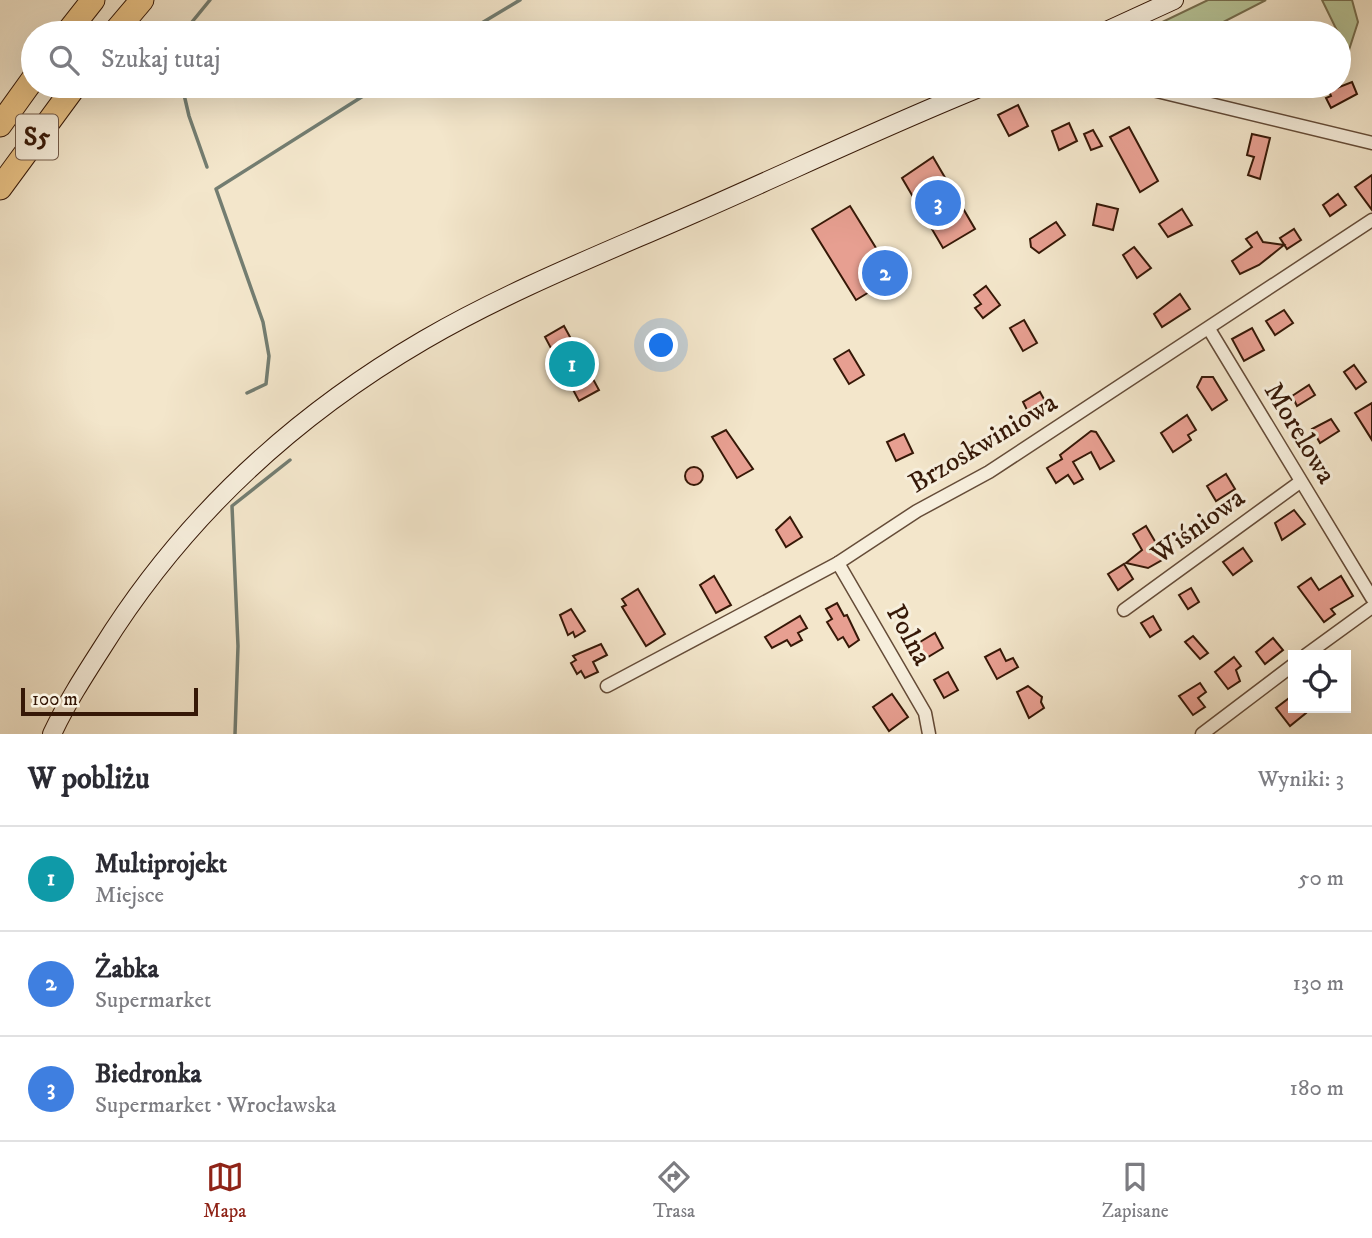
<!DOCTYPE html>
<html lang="pl">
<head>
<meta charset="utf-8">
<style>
	body { margin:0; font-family:"IM FELL DW Pica",serif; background:#f2f2f3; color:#2b2b33 }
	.controls { position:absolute; right:21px; bottom:21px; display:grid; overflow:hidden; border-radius:0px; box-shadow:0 7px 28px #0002 }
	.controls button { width:63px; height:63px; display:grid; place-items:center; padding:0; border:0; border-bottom:2px solid #e1e1e2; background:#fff; color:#2b2b33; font:35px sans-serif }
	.scale { position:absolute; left:21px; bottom:18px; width:177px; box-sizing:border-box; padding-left:7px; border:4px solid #361807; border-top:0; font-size:19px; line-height:24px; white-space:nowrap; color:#361807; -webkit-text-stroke:5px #f7efdd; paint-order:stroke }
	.you { position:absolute; left:662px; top:346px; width:24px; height:24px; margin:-18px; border:5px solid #fff; border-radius:50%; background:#1a73e8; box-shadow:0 0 0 10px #1a73e833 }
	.badge { display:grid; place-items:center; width:46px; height:46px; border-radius:50%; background:#8f2418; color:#fff; font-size:23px; font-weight:700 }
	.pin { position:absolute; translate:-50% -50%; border:4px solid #fff; box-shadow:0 2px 7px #0006 }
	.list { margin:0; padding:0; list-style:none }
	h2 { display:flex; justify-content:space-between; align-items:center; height:91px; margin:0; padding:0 28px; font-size:30px }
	h2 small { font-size:23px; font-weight:400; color:#7c7c81 }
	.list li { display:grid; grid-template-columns:46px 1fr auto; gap:21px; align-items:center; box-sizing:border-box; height:105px; padding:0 28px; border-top:2px solid #e1e1e2 }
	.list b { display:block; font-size:26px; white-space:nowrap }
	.list p { margin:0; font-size:23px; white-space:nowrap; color:#7c7c81 }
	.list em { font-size:23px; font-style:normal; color:#7c7c81 }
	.icon { flex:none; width:38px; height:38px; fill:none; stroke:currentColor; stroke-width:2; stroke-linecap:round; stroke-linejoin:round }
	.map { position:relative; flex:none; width:1372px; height:734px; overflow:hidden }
	.search { position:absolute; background:#fff; box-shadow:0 7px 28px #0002; left:21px; right:21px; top:21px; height:77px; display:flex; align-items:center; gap:18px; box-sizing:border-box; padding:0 24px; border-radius:38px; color:#7c7c81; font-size:26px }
	.sheet { height:406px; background:#fff }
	nav { display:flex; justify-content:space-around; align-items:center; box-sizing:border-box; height:98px; border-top:2px solid #e1e1e2; background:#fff; font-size:19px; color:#7c7c81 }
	nav a { display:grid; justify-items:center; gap:4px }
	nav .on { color:#8f2418 }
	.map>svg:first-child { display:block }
	.green { fill:#b8c699; stroke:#776f50; stroke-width:2 }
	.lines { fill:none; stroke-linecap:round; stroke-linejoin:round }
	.stream { stroke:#737d71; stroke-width:3.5 }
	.building { fill:#e79f91; stroke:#361807; stroke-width:2 }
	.street-casing { stroke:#654c38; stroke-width:15 }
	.secondary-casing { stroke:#361807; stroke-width:20 }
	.highway-casing { stroke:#361807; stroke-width:25 }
	.street { stroke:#f7efdd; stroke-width:12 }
	.secondary { stroke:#f7efdd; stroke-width:18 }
	.highway { stroke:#eac386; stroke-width:23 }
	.labels { text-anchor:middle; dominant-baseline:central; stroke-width:6; stroke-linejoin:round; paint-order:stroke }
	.shield { fill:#f7efdd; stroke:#705847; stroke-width:2 }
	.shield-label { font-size:26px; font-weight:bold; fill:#361807 }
	.street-label { font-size:28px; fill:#361807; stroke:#f7efdd }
</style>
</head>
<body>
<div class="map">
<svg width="1372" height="734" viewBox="0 0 1372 734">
	<rect width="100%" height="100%" fill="#f3e6cb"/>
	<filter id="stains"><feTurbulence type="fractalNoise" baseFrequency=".00286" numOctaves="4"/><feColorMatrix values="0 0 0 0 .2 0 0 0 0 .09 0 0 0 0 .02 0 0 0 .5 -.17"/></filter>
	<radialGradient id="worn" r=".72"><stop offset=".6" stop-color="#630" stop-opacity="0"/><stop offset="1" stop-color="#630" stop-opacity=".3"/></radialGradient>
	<g class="green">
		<polygon points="1208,0 1266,0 1202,33 1160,33 1156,25"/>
		<polygon points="1322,0 1352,0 1358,22 1348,53"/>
	</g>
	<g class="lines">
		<g class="stream">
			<polyline points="183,33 210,0"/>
			<polyline points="465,33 520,0"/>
			<polyline points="182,86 189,116 207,167"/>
			<polyline points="247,393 266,384 269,356 263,322 216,189 379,86"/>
			<polyline points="235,734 238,646 232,506 290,460"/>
		</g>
	</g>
	<g class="building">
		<polygon points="1352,82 1357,94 1331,108 1326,98 1331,96 1329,91"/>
		<polygon points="1018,105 1028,126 1009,136 998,115"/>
		<polygon points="1069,123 1077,141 1059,150 1052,131"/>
		<polygon points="1129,127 1158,181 1140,192 1110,137"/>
		<polygon points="1093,130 1102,146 1091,150 1084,134"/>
		<polygon points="1252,134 1270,138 1260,179 1248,175 1254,157 1247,155"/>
		<polygon points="933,157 975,229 943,248 902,178"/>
		<polygon points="1372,175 1372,210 1355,187"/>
		<polygon points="1338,194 1346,205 1330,216 1323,205"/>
		<polygon points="1097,204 1118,209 1113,230 1093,225"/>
		<polygon points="850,206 894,277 856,300 812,229"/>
		<polygon points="1182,209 1192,225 1168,237 1159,224"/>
		<polygon points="1056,222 1065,235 1039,253 1031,247 1030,239"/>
		<polygon points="1294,229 1301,240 1287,249 1280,238"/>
		<polygon points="1257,232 1263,242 1284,245 1259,265 1240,274 1232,261 1252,247 1246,239"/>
		<polygon points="1134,247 1151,268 1137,278 1123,255"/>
		<polygon points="986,286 1000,305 983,318 975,308 981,304 974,295"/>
		<polygon points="1180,294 1190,309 1162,327 1154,314"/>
		<polygon points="1284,310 1293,323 1275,335 1266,321"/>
		<polygon points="1024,320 1037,343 1023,351 1010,328"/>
		<polygon points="564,326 599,390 579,401 545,337"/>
		<polygon points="1252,328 1264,350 1244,361 1232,339"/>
		<polygon points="849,350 864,375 849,384 834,359"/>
		<polygon points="1354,365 1366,382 1356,389 1344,372"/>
		<polygon points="1202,377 1213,377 1227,400 1212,410 1197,387"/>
		<polygon points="1309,385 1315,395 1297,406 1292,396"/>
		<polygon points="1040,392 1049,408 1031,418 1023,402"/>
		<polygon points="1372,403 1372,440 1355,413"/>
		<polygon points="1187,415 1196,430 1188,435 1191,440 1173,452 1161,433"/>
		<polygon points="1331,419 1339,431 1320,443 1312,429"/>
		<polygon points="726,430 753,469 737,478 712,437"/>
		<polygon points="1091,431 1096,432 1114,461 1100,469 1091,452 1073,462 1083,479 1074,484 1068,475 1056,483 1047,468 1062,459 1060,455"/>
		<polygon points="904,434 913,453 896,461 887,442"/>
		<circle cx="694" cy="476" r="9"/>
		<polygon points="1226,474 1235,489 1216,501 1207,486"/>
		<polygon points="1294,510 1305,524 1282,540 1275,523"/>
		<polygon points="790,517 802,537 786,547 776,530"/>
		<polygon points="1146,526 1156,543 1165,537 1171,548 1163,553 1162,560 1148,568 1126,563 1142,550 1133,534"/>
		<polygon points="1243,548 1252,561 1233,575 1223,562"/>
		<polygon points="1124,564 1133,579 1118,590 1108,574"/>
		<polygon points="714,576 731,605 716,613 700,585"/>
		<polygon points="1341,576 1353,596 1331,609 1335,614 1324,622 1298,587 1311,578 1319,590"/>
		<polygon points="1191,588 1199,602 1188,609 1179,595"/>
		<polygon points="638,589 665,634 646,646 622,607 626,605 622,599"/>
		<polygon points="837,603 844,616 847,615 859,640 849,647 843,637 838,640 827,622 832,619 826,609"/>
		<polygon points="571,609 585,631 575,637 573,632 568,635 560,615"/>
		<polygon points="800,616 807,628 798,633 802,640 791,646 787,640 772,648 765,637"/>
		<polygon points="1153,616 1161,630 1150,637 1141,623"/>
		<polygon points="935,633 943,648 923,660 915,645"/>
		<polygon points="1193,636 1208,653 1200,659 1185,642"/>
		<polygon points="1273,638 1283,650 1265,664 1256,652"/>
		<polygon points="601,644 607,655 593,662 598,672 585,678 581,671 577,674 571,663 576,660 573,656"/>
		<polygon points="1000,649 1006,661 1013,658 1018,667 997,679 985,657"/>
		<polygon points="1234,657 1241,666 1236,670 1240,681 1228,689 1215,672"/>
		<polygon points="948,672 958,690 944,698 934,680"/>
		<polygon points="1200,683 1206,692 1198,698 1205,707 1193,715 1179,696"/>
		<polygon points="1028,686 1042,697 1041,702 1044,708 1029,718 1017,692"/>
		<polygon points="892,694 908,717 889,731 873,707"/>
		<polygon points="1293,695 1293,708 1302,708 1306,713 1290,726 1276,708"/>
	</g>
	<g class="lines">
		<defs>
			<g id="street">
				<polyline points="1136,86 1372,143"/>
				<polyline points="1209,329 1372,598"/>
				<polyline points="838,563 925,713 929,734"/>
				<polyline points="1124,610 1300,482"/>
				<polyline points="1306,655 1372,607"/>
				<polyline points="607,686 838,563 917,511 989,472 1372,220"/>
				<polyline points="1202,734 1293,665"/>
			</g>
			<g id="secondary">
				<polyline points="1102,33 1174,0"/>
				<path d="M52,734C66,704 84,676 102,648C183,518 292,417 424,340C510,290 604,253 695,213C791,171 887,125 984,86"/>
			</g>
			<g id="highway">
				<polyline points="67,33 93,0"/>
				<polyline points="114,33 142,0"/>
				<polyline points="0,125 33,79"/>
				<polyline points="0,188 75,86"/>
			</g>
		</defs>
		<use href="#street" class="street-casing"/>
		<use href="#secondary" class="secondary-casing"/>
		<use href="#highway" class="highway-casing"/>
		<use href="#street" class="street"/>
		<use href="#secondary" class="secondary"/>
		<use href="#highway" class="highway"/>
	</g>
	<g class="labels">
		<rect class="shield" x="16" y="114.5" width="42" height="45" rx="5"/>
		<g class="shield-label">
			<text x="37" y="137">S5</text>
		</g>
		<g class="street-label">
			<text transform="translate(1300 433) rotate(59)">Morelowa</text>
			<text transform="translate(983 443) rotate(-31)">Brzoskwiniowa</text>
			<text transform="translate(1198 526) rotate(-36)">Wiśniowa</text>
			<text transform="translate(909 635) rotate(61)">Polna</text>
		</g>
	</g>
	<rect width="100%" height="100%" filter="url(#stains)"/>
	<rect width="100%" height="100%" fill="url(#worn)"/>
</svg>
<div class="controls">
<button><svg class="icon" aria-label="locate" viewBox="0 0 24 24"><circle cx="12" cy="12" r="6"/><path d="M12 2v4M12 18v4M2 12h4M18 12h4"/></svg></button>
</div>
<div class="scale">100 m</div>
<div class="you"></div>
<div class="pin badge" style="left:572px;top:364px;background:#0f9aa8">1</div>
<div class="pin badge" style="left:885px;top:273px;background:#3f7fe0">2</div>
<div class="pin badge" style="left:938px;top:203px;background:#3f7fe0">3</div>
<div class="search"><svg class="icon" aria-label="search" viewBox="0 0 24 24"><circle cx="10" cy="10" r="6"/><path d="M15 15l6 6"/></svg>Szukaj tutaj</div>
</div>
<section class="sheet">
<h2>W pobliżu<small>Wyniki: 3</small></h2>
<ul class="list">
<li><span class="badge" style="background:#0f9aa8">1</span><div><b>Multiprojekt</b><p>Miejsce</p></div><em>50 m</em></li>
<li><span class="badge" style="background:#3f7fe0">2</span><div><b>Żabka</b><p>Supermarket</p></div><em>130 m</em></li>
<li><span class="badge" style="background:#3f7fe0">3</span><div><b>Biedronka</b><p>Supermarket · Wrocławska</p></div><em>180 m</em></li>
</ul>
</section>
<nav>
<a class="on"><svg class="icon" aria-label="map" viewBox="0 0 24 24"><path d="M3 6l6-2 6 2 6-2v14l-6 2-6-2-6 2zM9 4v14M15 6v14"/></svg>Mapa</a>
<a><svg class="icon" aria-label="directions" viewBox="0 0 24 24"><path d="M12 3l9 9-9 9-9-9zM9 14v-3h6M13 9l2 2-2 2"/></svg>Trasa</a>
<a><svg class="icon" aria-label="saved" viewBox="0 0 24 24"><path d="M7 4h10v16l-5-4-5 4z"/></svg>Zapisane</a>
</nav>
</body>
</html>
